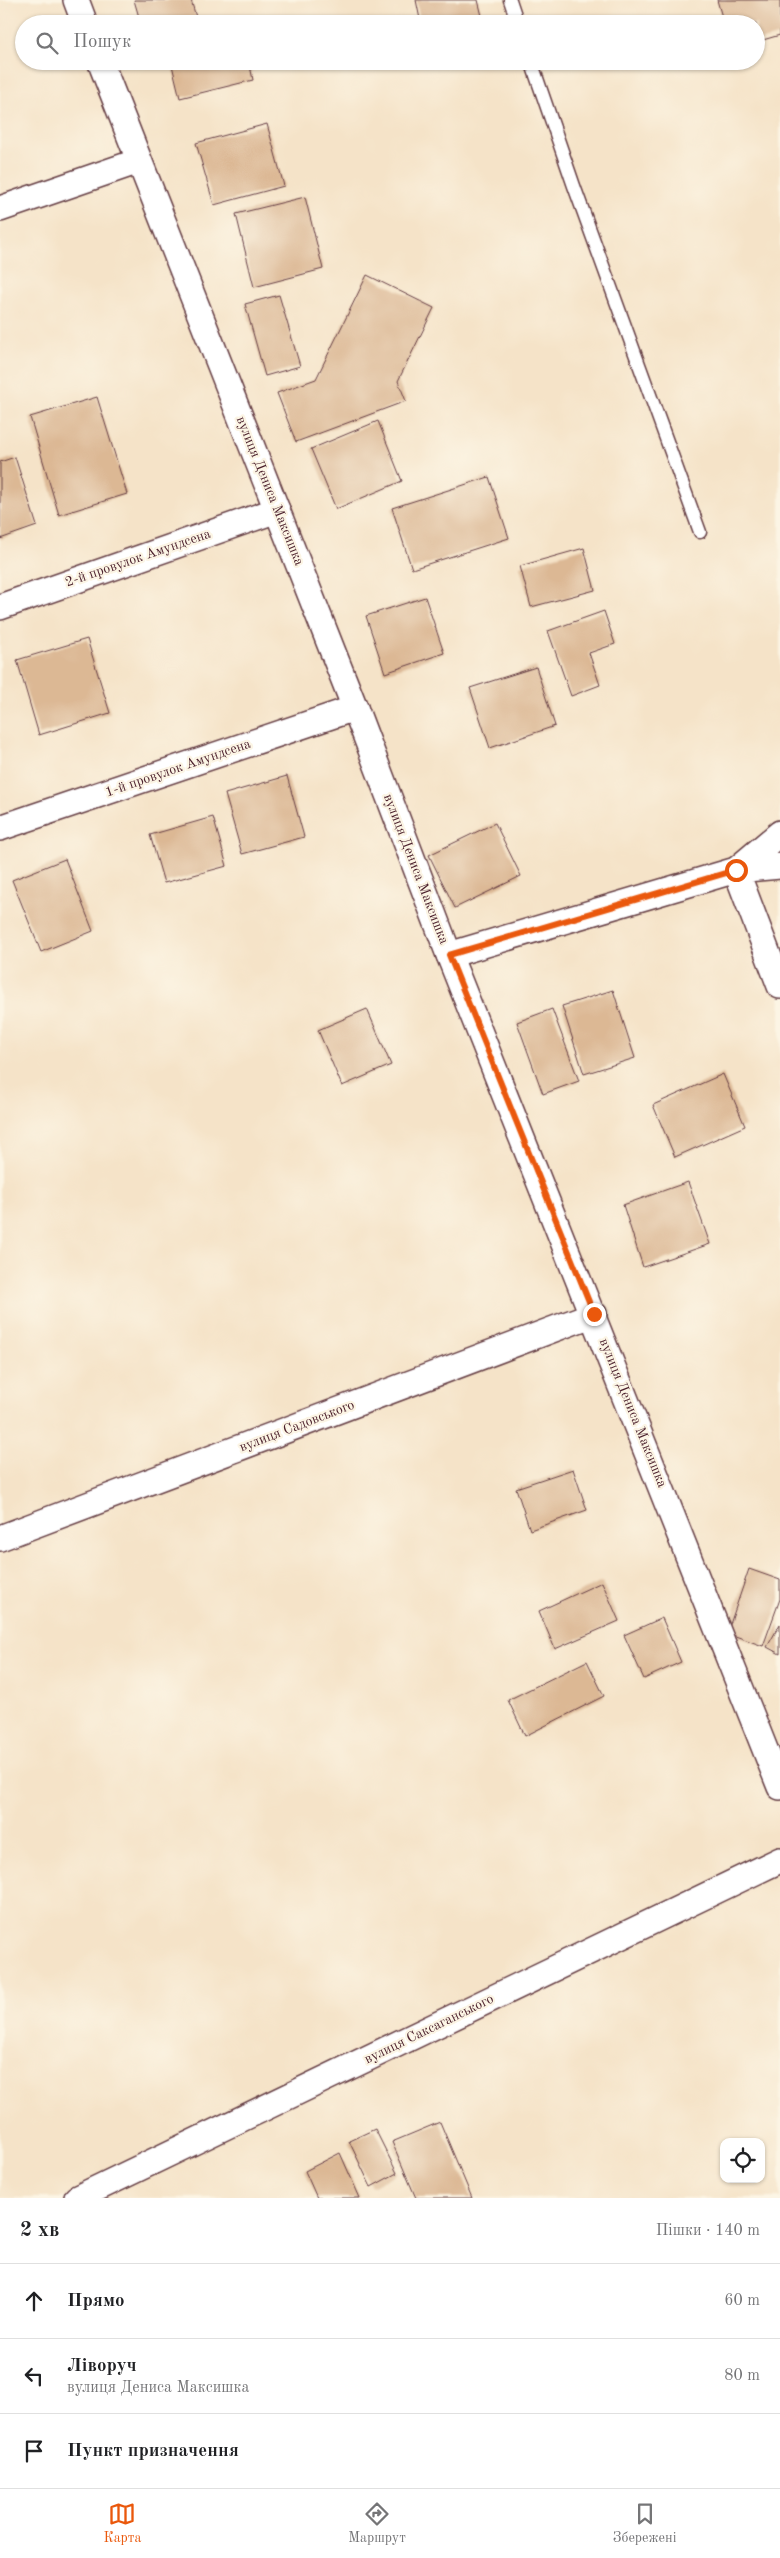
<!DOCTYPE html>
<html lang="uk">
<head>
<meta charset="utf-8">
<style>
	body { margin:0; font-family:"Old Standard TT",serif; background:#f6f6f6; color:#202124 }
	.controls { position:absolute; right:15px; bottom:15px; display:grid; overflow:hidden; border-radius:10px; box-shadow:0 1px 4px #0004 }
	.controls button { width:45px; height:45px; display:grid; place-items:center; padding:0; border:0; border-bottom:1px solid #e0e0e0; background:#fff; color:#202124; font:25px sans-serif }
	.stop { position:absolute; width:15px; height:15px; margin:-11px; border:4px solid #ea580c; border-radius:50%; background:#fff }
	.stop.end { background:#ea580c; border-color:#fff; box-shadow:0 1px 5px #0008 }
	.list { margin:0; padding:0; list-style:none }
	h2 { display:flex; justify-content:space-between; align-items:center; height:65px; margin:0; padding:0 20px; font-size:21px }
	h2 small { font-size:16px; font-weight:400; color:#757577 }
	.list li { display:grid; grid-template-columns:32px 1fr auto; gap:15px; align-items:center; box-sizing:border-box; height:75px; padding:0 20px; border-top:1px solid #e0e0e0 }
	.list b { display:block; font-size:19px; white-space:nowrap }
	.list p { margin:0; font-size:16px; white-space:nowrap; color:#757577 }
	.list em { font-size:16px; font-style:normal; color:#757577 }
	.icon { flex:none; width:28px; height:28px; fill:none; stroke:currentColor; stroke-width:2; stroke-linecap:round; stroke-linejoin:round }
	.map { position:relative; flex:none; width:780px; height:2198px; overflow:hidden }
	.search { position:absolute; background:#fff; box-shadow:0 1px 4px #0004; left:15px; right:15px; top:15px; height:55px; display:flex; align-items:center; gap:12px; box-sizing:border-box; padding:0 18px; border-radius:28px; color:#757577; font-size:19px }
	.sheet { height:290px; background:#fff }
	nav { display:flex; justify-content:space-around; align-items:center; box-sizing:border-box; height:70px; border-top:1px solid #e0e0e0; background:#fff; font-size:14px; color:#757577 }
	nav a { display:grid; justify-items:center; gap:2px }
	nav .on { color:#ea580c }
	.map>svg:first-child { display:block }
	.building { fill:#dcb894 }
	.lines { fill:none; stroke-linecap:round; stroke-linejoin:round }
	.service-casing { stroke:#643c43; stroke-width:15 }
	.minor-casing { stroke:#643c43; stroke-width:28 }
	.service { stroke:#fff; stroke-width:12 }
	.minor { stroke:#fff; stroke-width:25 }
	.route { stroke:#ea580c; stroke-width:6 }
	.labels { text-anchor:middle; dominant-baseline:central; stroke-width:4.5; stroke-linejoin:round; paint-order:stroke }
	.street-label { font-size:14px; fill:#4a1f2b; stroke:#fcf5e5 }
</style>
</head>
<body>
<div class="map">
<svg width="780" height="2198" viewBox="0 0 780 2198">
	<rect width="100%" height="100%" fill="#fcf5e5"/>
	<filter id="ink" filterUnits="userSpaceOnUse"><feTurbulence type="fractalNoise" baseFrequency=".02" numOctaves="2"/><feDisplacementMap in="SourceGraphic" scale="10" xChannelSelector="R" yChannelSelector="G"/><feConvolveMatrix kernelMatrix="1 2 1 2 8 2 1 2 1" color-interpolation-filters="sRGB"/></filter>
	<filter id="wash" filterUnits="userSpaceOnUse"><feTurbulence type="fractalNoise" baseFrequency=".0096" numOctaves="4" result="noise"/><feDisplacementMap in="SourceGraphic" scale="20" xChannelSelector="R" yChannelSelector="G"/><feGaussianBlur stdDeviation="1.12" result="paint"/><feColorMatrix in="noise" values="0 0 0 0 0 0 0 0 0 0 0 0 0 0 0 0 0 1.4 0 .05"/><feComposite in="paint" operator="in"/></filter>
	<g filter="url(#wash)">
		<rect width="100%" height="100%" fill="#f5e3c8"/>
		<g id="blocks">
			<g class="building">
				<polygon points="134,0 191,0 198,24 141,24"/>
				<polygon points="416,0 478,0 484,24 421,24"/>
				<polygon points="717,0 780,0 780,35 756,42 756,24 724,24"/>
				<polygon points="171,61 249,61 253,80 180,98"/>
				<polygon points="267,124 284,186 214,205 196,143"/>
				<polygon points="305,197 323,269 254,287 236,214"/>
				<polygon points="367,275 434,308 398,381 406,401 296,442 277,393 316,379"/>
				<polygon points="279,295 300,366 265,376 245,304"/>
				<polygon points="97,397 127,494 59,515 30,417"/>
				<polygon points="378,421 402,481 336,509 311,449"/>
				<polygon points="15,457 37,526 0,539 0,462"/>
				<polygon points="489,477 509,538 412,569 392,508"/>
				<polygon points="584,548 595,590 531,607 520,566"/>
				<polygon points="425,597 444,653 385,673 366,616"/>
				<polygon points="604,611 615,644 589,653 600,685 571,696 548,631"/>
				<polygon points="87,639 110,713 39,735 17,660"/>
				<polygon points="536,667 555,726 490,748 470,688"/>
				<polygon points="287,776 304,837 242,854 225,794"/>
				<polygon points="213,817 227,866 164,883 150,835"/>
				<polygon points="495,823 521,876 455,908 429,855"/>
				<polygon points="65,859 93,931 41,952 12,880"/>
				<polygon points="613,990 635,1058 584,1074 562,1006"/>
				<polygon points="367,1009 391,1065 342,1086 318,1030"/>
				<polygon points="552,1009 579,1081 543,1094 517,1022"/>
				<polygon points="723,1074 745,1126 675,1157 653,1105"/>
				<polygon points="688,1182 710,1244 643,1267 623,1205"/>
				<polygon points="573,1469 587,1510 530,1530 516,1488"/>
				<polygon points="749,1569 780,1580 780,1599 763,1646 727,1633"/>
				<polygon points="602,1582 619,1621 555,1649 539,1611"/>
				<polygon points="662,1618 681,1662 644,1679 624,1635"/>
				<polygon points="780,1624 780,1654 767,1647"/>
				<polygon points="587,1661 604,1696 525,1736 508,1700"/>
				<polygon points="440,2122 472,2198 416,2198 392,2142"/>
				<polygon points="375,2129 397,2173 371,2187 349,2141"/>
				<polygon points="340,2153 360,2198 317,2198 305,2171"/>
			</g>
		</g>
	</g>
	<g filter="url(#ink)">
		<use href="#blocks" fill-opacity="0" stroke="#643c43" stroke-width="1"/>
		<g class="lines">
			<defs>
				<g id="service">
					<polyline points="510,0 518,24"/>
					<polyline points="531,61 574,186 700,532"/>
				</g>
				<g id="minor">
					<polyline points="76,0 85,24"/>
					<polyline points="100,61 355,708 449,955 780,1787"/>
					<polyline points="0,209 139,161"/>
					<polyline points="0,607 277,510"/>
					<polyline points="0,828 355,708"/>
					<polyline points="780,866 736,870 780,986"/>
					<polyline points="449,955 736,870 780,833"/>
					<polyline points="0,1538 594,1314"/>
					<polyline points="77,2198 780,1860"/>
				</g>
			</defs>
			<use href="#service" class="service-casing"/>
			<use href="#minor" class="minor-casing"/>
			<use href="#service" class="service"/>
			<use href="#minor" class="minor"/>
		</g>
	</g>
	<g class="lines" filter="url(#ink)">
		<polyline class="route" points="594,1314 449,955 736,870"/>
	</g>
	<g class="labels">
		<g class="street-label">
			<text transform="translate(270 491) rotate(68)">вулиця Дениса Максишка</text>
			<text transform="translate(138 558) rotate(-19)">2-й провулок Амундсена</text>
			<text transform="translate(178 768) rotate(-19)">1-й провулок Амундсена</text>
			<text transform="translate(416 869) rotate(69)">вулиця Дениса Максишка</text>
			<text transform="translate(633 1413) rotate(68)">вулиця Дениса Максишка</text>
			<text transform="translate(297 1426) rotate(-21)">вулиця Садовського</text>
			<text transform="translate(429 2029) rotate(-26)">вулиця Саксаганського</text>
		</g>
	</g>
</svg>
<div class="controls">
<button><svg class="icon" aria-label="locate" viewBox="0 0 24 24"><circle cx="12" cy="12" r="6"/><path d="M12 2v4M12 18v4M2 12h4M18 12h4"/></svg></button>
</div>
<div class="stop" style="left:736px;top:870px"></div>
<div class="stop end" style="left:594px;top:1314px"></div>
<div class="search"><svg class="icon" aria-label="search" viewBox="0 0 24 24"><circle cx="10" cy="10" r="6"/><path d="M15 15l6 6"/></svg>Пошук</div>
</div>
<section class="sheet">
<h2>2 хв<small>Пішки · 140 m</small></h2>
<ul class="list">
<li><svg class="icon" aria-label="ahead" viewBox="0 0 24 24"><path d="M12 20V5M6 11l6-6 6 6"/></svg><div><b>Прямо</b></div><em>60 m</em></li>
<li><svg class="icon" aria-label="left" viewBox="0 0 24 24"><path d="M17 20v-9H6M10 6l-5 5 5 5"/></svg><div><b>Ліворуч</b><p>вулиця Дениса Максишка</p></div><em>80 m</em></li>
<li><svg class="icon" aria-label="arrive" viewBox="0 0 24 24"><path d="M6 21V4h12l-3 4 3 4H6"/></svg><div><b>Пункт призначення</b></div></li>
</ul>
</section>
<nav>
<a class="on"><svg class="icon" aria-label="map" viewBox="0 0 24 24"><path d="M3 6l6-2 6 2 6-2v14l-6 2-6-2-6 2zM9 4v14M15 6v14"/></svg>Карта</a>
<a><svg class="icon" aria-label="directions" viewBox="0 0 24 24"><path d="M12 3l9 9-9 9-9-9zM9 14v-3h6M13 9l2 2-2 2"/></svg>Маршрут</a>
<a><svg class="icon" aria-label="saved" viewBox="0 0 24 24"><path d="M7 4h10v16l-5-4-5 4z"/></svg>Збережені</a>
</nav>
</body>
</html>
